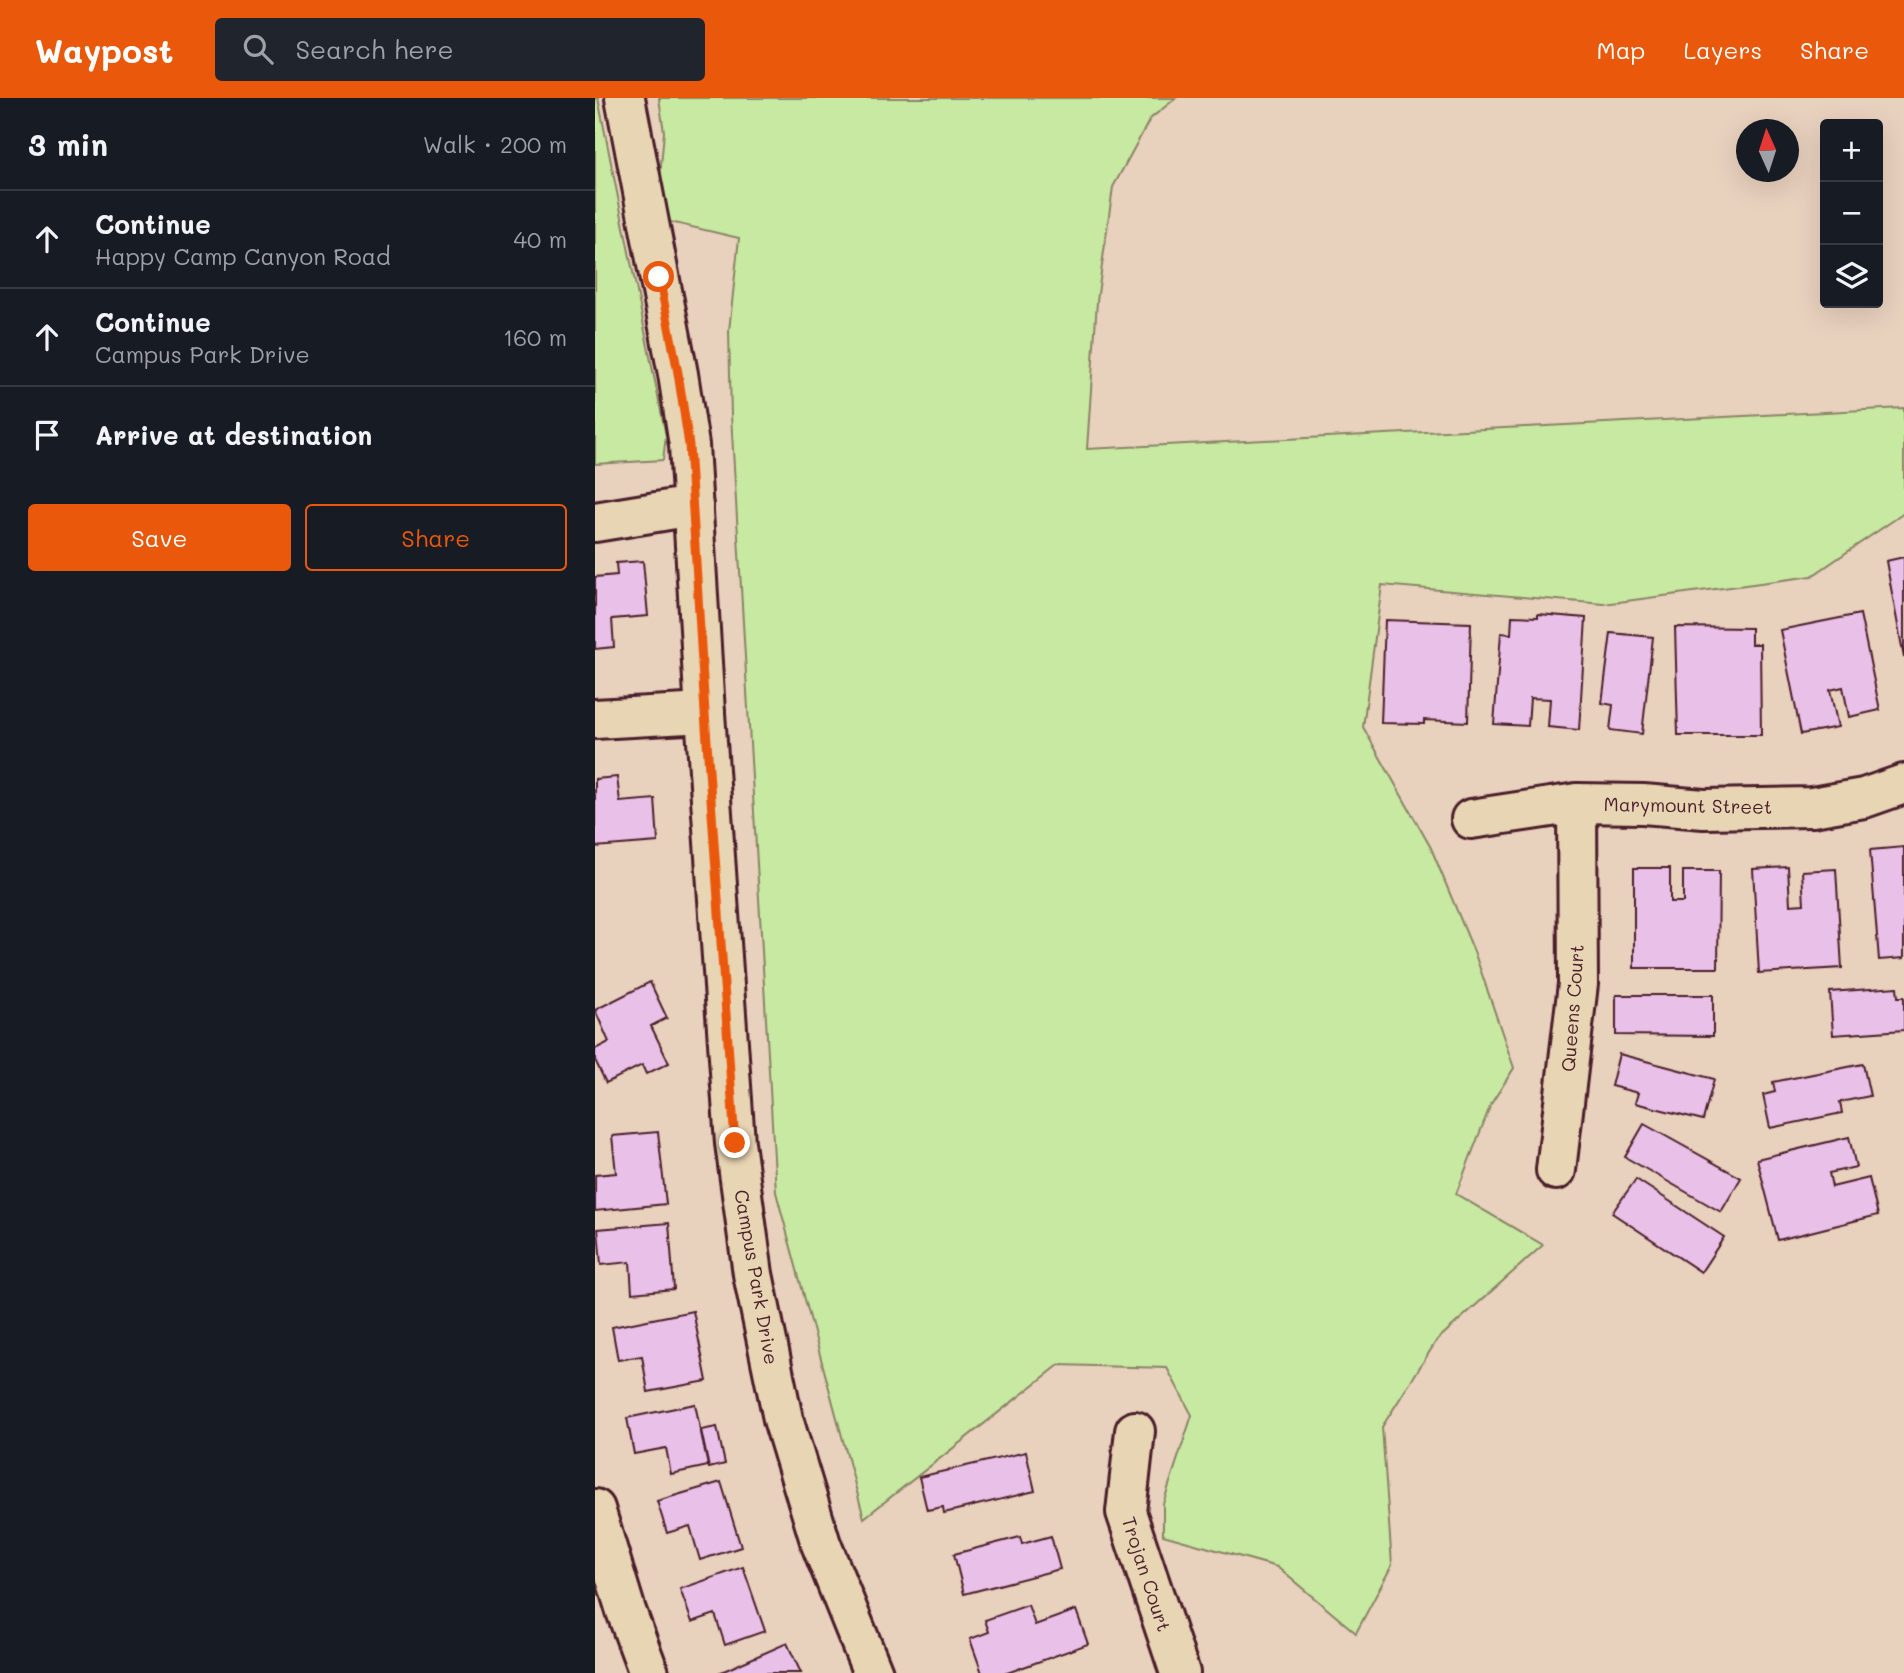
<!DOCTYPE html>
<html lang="en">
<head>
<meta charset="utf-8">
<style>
	body { margin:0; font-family:Mali,sans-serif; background:#20242c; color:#f1f3f6 }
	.controls { position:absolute; right:21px; top:21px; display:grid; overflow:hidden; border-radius:7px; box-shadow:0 7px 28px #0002 }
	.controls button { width:63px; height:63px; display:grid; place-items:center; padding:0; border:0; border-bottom:2px solid #363941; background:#171b24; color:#f1f3f6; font:35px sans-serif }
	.compass { position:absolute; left:1141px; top:21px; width:63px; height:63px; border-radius:50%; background:#171b24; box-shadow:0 7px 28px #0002; rotate:357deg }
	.stop { position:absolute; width:21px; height:21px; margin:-16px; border:5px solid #ea580c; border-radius:50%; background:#fff }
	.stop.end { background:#ea580c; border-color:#fff; box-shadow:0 2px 7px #0008 }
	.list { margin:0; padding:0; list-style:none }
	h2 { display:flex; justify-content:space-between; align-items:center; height:91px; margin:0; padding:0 28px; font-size:30px }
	h2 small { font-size:23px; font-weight:400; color:#9ea1a6 }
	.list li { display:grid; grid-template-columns:46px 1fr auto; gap:21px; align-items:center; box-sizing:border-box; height:98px; padding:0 28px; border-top:2px solid #363941 }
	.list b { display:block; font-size:26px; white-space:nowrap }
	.list p { margin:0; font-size:23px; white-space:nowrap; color:#9ea1a6 }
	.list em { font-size:23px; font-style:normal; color:#9ea1a6 }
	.actions { display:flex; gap:14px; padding:21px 28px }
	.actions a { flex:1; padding:16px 0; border:2px solid #ea580c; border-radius:7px; text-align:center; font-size:24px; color:#ea580c }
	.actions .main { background:#ea580c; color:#fff }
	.icon { flex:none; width:38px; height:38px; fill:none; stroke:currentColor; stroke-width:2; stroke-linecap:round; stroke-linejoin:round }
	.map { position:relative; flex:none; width:1309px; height:1575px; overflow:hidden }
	header { display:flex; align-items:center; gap:42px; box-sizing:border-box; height:98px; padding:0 35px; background:#ea580c; color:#fff }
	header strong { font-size:33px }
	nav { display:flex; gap:38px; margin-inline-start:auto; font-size:24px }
	.search { width:490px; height:63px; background:#20242c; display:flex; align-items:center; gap:18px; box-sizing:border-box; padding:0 24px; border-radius:7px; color:#9ea1a6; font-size:26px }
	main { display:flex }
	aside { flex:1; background:#171b24 }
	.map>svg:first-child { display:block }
	.green { fill:#c8e9a1; stroke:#898466; stroke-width:2 }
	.building { fill:#e9c0e7; stroke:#4a1f2b; stroke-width:2 }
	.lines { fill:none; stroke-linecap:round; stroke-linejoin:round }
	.minor-casing { stroke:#4a1f2b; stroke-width:44 }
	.minor { stroke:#e8d5b3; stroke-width:38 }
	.route { stroke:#ea580c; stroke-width:9 }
	.labels { text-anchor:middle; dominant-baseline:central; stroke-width:5; stroke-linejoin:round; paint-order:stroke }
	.street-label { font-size:19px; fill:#4a1f2b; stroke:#e8d5b3 }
</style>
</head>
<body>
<header>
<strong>Waypost</strong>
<div class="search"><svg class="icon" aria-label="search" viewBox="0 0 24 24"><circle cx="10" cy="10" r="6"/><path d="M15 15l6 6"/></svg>Search here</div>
<nav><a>Map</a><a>Layers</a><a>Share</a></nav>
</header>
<main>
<aside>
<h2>3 min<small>Walk · 200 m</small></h2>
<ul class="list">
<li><svg class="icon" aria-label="ahead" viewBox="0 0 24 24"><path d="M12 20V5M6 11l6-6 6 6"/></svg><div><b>Continue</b><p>Happy Camp Canyon Road</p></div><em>40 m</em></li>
<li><svg class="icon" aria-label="ahead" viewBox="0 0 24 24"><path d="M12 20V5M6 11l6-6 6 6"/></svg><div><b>Continue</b><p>Campus Park Drive</p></div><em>160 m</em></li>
<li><svg class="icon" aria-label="arrive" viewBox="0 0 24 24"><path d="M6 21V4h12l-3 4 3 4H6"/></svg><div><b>Arrive at destination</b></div></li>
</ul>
<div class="actions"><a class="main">Save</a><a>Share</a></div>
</aside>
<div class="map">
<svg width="1309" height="1575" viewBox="0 0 1309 1575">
	<rect width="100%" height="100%" fill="#e8d1bd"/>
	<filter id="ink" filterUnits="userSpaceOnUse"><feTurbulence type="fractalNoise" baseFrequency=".0143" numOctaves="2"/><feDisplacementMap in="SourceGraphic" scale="14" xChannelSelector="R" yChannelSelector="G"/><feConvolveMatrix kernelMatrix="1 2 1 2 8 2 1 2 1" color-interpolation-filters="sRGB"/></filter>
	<g filter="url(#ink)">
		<g class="green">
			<polygon points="0,0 3,0 71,338 68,362 0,366"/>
			<polygon points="64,0 581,0 555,21 518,89 502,203 492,351 1309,310 1309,415 1217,478 1009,506 787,487 768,629 836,750 880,856 919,970 896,1006 861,1096 948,1147 842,1242 787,1329 797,1467 761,1535 682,1469 568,1437 568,1406 597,1317 572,1270 464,1267 269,1420 181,1094 136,317 134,233 144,140 75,124 64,91 69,34"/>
		</g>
		<g class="building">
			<polygon points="1309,459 1309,560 1291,463"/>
			<polygon points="48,463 53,518 17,521 19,549 0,551 0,479 22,477 21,465"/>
			<polygon points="943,516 991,520 984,632 953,629 955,601 935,600 933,628 899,626 906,535 916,536 917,518 943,519"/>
			<polygon points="1265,516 1285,612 1254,619 1248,589 1235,592 1243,629 1206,636 1185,532"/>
			<polygon points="790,522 876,525 873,624 829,622 829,626 786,625"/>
			<polygon points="1080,529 1156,530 1156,546 1165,546 1166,637 1083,637"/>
			<polygon points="1016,535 1058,539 1047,636 1015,632 1018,607 1007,605"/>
			<polygon points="22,679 25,704 60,701 63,744 0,749 0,681"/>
			<polygon points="1309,749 1309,860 1284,862 1275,752"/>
			<polygon points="1193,769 1195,807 1209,806 1207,773 1241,771 1247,870 1164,875 1158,771"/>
			<polygon points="1039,770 1075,770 1075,804 1088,804 1088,773 1124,773 1123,870 1039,870"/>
			<polygon points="55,884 72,920 56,928 74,965 51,976 47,967 11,985 0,962 0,951 14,944 0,912"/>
			<polygon points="1302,889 1303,899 1309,899 1309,932 1238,937 1235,894"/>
			<polygon points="1021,897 1118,897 1118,938 1021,937"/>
			<polygon points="1024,956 1119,981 1108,1022 1040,1005 1043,995 1016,988"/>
			<polygon points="1268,966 1275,998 1245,1004 1247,1015 1175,1030 1168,997 1180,994 1178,984"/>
			<polygon points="1049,1026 1146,1080 1126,1114 1030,1059"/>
			<polygon points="63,1034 71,1106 0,1113 0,1077 21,1075 17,1038"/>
			<polygon points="1254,1039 1261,1069 1234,1075 1237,1089 1274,1080 1283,1117 1183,1142 1162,1061"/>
			<polygon points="1041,1081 1129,1139 1106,1174 1017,1115"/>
			<polygon points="74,1125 79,1191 37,1195 35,1164 6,1167 3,1131"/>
			<polygon points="98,1213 112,1283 53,1294 47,1258 23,1262 17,1229"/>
			<polygon points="100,1306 113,1368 76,1376 71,1350 39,1356 32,1320"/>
			<polygon points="122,1329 130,1366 114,1370 106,1332"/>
			<polygon points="431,1354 440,1393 349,1415 348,1409 332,1412 324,1379"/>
			<polygon points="126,1384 146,1449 105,1462 95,1428 72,1435 62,1403"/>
			<polygon points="456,1438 465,1471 369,1496 359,1456 425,1439 427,1446"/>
			<polygon points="148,1469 170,1533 130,1547 120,1516 97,1524 85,1491"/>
			<polygon points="433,1507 440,1527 481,1512 493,1546 412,1575 387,1575 375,1541 394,1534 390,1522"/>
			<polygon points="192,1545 206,1575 124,1575"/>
		</g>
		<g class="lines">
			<defs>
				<g id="minor">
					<polyline points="30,0 83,276 94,347 110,615 140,1045 158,1176 188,1321 226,1446 278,1575"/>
					<polyline points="0,424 98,408"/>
					<polyline points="0,621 110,615"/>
					<polyline points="876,721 982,705 1048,706 1109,711 1217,709 1269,700 1309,686"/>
					<polyline points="961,1072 983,886 982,705"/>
					<polyline points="540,1333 531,1414 585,1575"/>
					<polyline points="0,1411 31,1513 54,1575"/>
				</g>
			</defs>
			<use href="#minor" class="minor-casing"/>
			<use href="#minor" class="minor"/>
		</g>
	</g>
	<g class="lines" filter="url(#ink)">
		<polyline class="route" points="64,179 83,275 94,347 110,615 140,1045"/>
	</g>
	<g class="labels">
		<g class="street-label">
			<text transform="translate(1093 707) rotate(1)">Marymount Street</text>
			<text transform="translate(977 910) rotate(-86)">Queens Court</text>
			<text transform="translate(162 1179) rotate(80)">Campus Park Drive</text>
			<text transform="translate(552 1476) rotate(72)">Trojan Court</text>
		</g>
	</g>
</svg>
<div class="controls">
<button>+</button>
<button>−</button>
<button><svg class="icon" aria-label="layers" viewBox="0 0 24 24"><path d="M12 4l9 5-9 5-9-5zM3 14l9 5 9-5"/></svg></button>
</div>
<svg class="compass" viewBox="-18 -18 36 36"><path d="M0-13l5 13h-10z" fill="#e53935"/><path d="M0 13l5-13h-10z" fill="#9ea1a6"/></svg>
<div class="stop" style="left:64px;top:179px"></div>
<div class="stop end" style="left:140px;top:1045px"></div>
</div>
</main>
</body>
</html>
